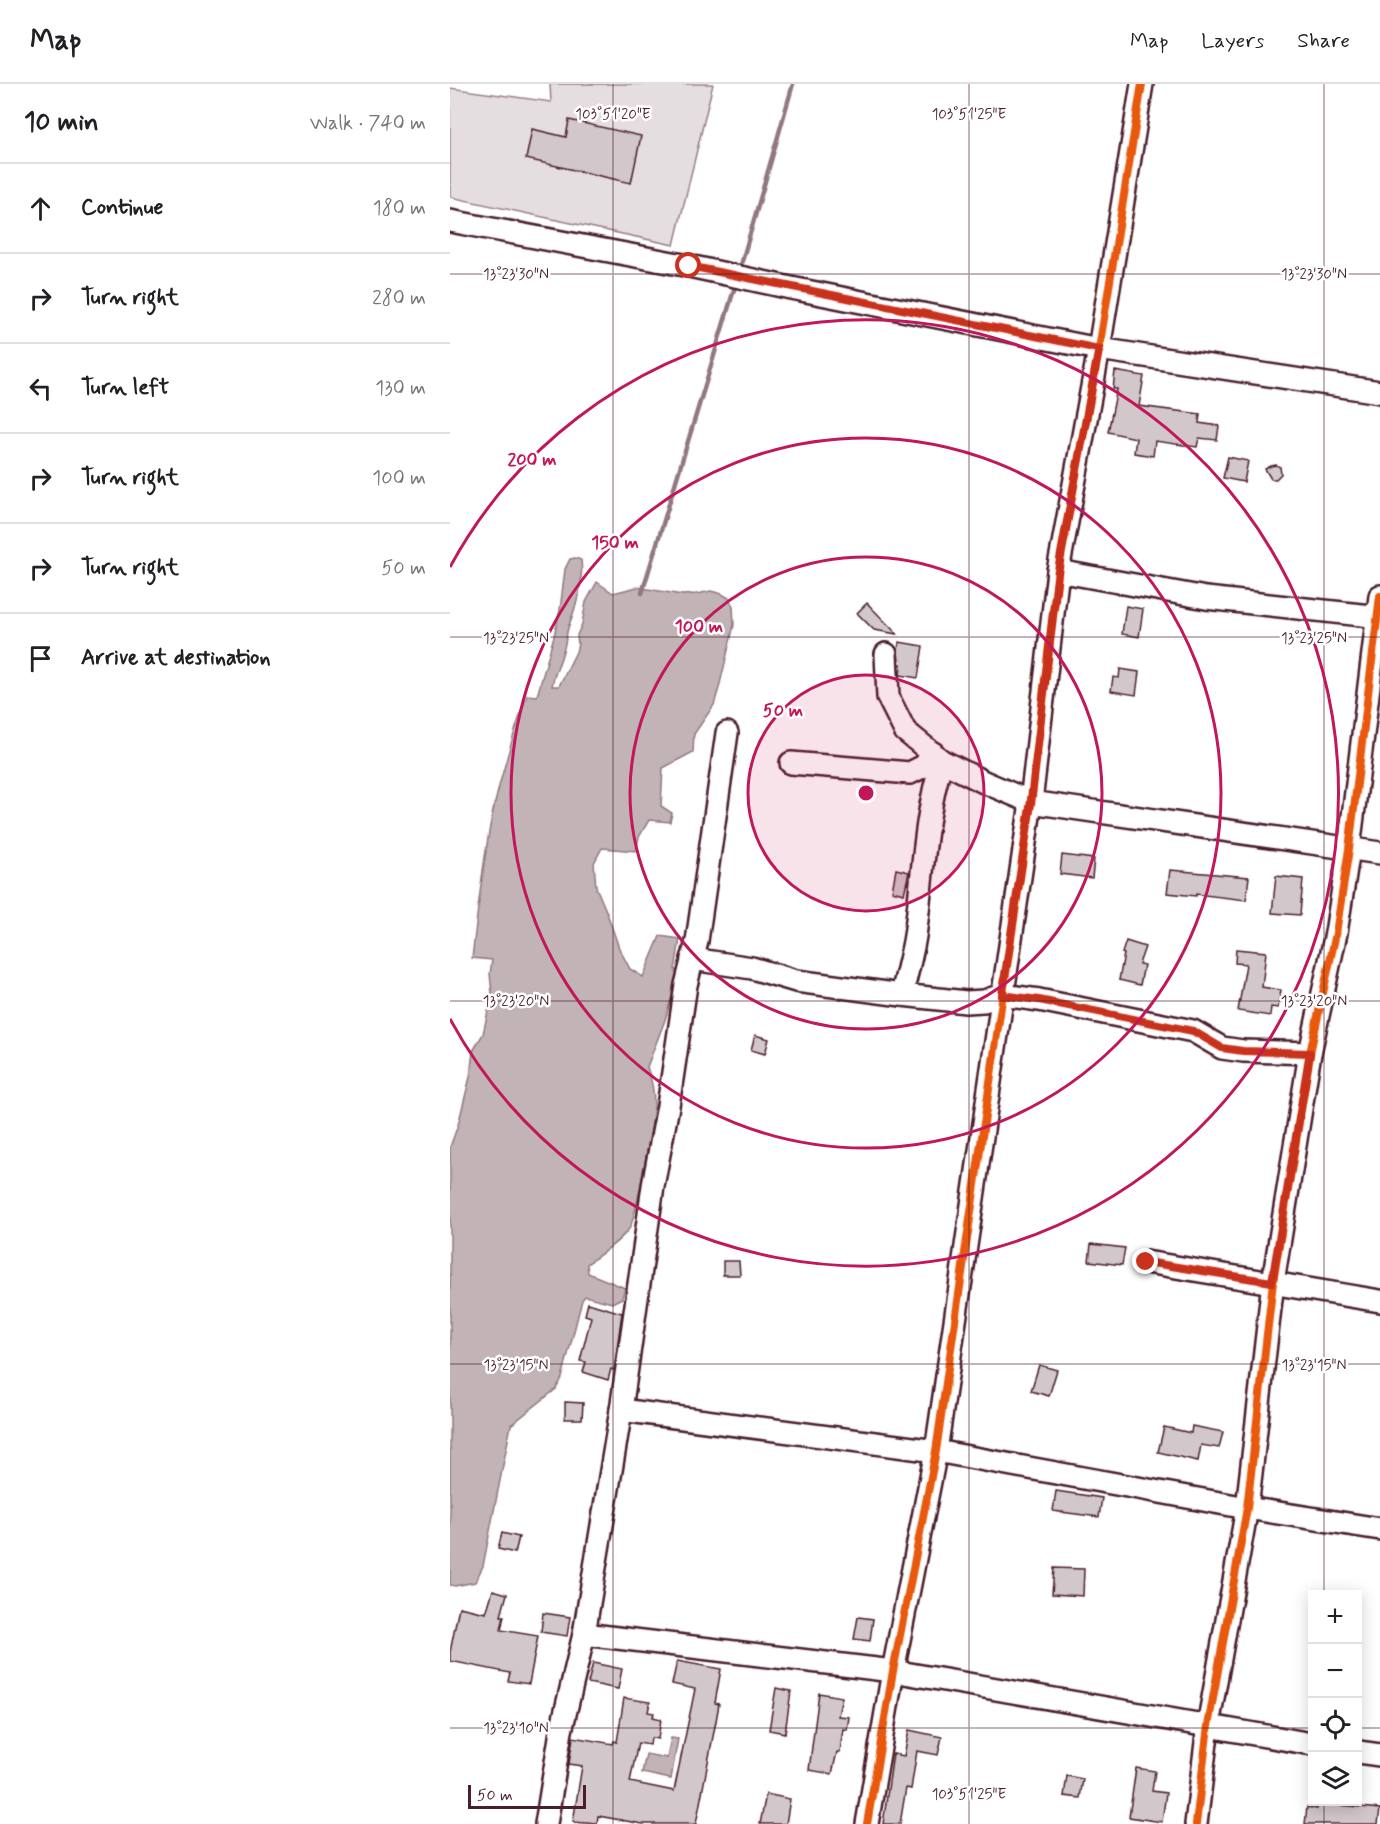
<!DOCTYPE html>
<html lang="en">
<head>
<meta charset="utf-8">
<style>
	body { margin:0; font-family:Mynerve,sans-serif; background:#f6f6f6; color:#202124 }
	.controls { position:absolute; right:18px; bottom:18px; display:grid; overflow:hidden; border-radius:0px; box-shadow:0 3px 15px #0003 }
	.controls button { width:54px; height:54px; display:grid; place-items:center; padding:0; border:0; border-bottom:2px solid #e0e0e0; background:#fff; color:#202124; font:30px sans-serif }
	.scale { position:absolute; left:18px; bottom:15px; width:118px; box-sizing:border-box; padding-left:6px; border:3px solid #4a1f2b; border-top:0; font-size:16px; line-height:21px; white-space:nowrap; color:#4a1f2b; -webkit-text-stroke:4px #fff; paint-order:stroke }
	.stop { position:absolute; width:18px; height:18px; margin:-14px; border:4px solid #c8321e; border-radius:50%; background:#fff }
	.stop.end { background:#c8321e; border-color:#fff; box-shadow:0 2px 6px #0008 }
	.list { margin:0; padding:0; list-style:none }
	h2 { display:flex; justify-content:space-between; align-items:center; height:78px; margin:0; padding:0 24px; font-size:26px }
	h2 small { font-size:20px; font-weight:400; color:#757577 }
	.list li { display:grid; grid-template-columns:39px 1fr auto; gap:18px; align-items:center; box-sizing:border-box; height:90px; padding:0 24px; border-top:2px solid #e0e0e0 }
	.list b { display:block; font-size:22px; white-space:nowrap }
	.list em { font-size:20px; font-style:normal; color:#757577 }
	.icon { flex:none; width:33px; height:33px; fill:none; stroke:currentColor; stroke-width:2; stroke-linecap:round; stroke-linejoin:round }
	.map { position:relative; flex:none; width:930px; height:1740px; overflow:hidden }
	header { display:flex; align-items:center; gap:36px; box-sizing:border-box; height:84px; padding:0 30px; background:#fff; border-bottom:2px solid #e0e0e0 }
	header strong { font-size:28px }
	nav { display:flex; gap:33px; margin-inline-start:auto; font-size:21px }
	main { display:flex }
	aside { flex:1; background:#fff }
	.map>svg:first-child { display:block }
	.green { fill:#e5dee0; stroke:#987e86; stroke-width:1.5 }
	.water { fill:#c1b3b6; stroke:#91787e; stroke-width:1.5 }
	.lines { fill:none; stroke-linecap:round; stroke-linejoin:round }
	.stream { stroke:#91787e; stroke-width:4.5 }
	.building { fill:#d2c7cb; stroke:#4a1f2b; stroke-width:1.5 }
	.minor-casing { stroke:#4a1f2b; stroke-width:26 }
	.minor { stroke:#fff; stroke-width:21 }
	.cycleway-casing { stroke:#fff; stroke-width:11 }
	.cycleway { stroke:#e8590c; stroke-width:8 }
	.route { stroke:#c8321e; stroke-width:8 }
	.ticks { fill:none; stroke:#4a1f2b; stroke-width:1.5; stroke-opacity:0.45 }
	.ring { fill:none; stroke:#c2185b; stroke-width:3 }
	.ticks-label { font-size:15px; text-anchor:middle; fill:#4a1f2b; stroke:#fff; stroke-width:5; stroke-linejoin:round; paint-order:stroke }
	.centre { fill:#c2185b; stroke:#fff; stroke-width:3 }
	.ring-label { font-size:18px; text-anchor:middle; font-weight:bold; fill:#c2185b; stroke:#fff; stroke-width:5; stroke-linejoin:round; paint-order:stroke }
</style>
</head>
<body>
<header>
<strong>Map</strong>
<nav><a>Map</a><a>Layers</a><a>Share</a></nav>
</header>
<main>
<aside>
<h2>10 min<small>Walk · 740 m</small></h2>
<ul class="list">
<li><svg class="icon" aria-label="ahead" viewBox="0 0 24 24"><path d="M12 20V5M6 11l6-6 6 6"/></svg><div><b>Continue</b></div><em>180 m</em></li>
<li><svg class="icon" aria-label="right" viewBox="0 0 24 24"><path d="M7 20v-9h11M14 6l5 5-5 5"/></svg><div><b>Turn right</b></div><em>280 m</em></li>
<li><svg class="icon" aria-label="left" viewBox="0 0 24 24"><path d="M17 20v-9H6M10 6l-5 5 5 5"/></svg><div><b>Turn left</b></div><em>130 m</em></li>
<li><svg class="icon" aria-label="right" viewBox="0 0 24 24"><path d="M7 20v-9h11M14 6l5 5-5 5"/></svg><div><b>Turn right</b></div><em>100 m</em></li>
<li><svg class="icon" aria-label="right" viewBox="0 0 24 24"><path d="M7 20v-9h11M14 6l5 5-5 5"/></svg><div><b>Turn right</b></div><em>50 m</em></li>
<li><svg class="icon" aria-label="arrive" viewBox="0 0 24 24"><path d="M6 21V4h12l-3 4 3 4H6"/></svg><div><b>Arrive at destination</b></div></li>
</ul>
</aside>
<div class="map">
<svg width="930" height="1740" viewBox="0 0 930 1740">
	<rect width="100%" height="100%" fill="#fff"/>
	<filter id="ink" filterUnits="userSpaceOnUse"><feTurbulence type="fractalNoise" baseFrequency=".0167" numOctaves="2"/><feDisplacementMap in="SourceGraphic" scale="12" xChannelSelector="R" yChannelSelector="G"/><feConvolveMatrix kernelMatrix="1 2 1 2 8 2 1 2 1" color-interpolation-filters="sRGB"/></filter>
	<g filter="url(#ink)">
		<polygon class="green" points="100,0 263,0 224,161 0,113 0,4 101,18"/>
		<g class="water">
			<path d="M125,474L131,476C134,500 126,522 118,544C116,551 116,559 113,567C110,579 104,590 102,602H109L126,568L128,560L127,551L132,540L136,518L147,498L163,509L187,503L232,511L247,510L261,507L272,510L279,514L283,523L284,541L269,604L264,621L244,650L243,668L213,684L211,722L222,729L220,738L199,736L189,753L186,767L152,764L144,779L146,803L157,829L169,864L180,885L193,893L210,852L230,855L225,886L230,888L227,903L224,906L215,936L197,983C201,994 204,1006 204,1019C204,1034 186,1135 179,1145C168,1159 151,1170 137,1180L138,1189L175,1204L172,1214L162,1219L135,1212L132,1216L112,1294L106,1305L61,1341L33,1482L25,1498L5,1502L0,1501V1063L8,1041L20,993L23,967L33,950L42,909L40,890L42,876L22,874C28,825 33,775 43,727C52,688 64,648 77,611L87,612L104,552L110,526L115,485L120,475Z"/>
			<polygon points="221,1654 228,1655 221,1695 192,1689 196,1670 217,1674"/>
		</g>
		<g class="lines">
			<g class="stream">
				<polyline points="289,188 343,0"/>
				<polyline points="192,509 286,199"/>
			</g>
		</g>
		<g class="building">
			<polygon points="119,36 191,52 181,99 76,75 82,45 116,53"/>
			<polygon points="665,287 694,292 689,322 750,330 749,339 769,342 767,356 749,354 747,363 705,357 703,372 684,369 686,354 658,348 667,305 663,305"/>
			<polygon points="778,373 798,377 794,398 773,394"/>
			<polygon points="826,381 830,383 831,390 826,395 821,395 815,385 821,382"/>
			<polygon points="417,519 447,550 424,546 407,529"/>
			<polygon points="676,522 693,525 689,553 672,550"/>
			<polygon points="449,558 473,562 468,594 450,591 451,580 449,580 448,567"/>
			<polygon points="670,585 689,588 686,611 661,607 663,593 669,594"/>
			<polygon points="612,771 644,775 642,794 610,790"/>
			<polygon points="446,785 459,788 454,810 442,807"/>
			<polygon points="720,786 799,793 796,816 746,810 746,812 717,809"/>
			<polygon points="826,792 853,795 850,831 822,829"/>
			<polygon points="676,857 695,863 689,880 694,881 690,901 669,896 674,870 672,869"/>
			<polygon points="786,865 816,868 812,903 831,906 828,924 821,923 820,932 788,927 796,880 785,879"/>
			<polygon points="305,951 319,955 315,970 301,966"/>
			<polygon points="641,1160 675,1164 672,1181 639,1177"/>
			<polygon points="273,1177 289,1177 290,1191 273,1191"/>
			<polygon points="138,1219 172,1229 164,1286 161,1285 158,1296 133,1288 136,1278 130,1277 141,1233 135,1231"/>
			<polygon points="589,1281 607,1286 599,1312 581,1307"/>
			<polygon points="115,1318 133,1319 132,1335 115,1335"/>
			<polygon points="742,1342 773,1348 769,1364 751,1361 748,1377 708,1368 714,1343 741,1349"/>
			<polygon points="606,1407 652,1414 649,1433 603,1427"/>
			<polygon points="52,1449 69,1453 65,1469 48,1465"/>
			<polygon points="604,1484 634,1485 633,1512 602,1510"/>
			<polygon points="43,1506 57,1510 51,1532 54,1532 51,1546 88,1552 79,1600 58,1597 60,1589 0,1577 0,1568 9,1523 36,1529"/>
			<polygon points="93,1529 120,1533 117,1552 91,1548"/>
			<polygon points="408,1533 423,1535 420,1557 404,1555"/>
			<polygon points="227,1577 271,1585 265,1619 269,1620 266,1637 246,1740 193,1740 148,1732 147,1740 123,1738 132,1682 119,1680 123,1653 163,1660 164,1657 167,1658 174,1614 200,1618 198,1628 204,1629 203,1633 211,1635 208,1655 201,1654 200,1661 188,1659 180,1698 224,1707 245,1605 222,1600"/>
			<polygon points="143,1579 172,1585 168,1605 138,1599"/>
			<polygon points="326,1604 341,1607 335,1649 319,1646"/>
			<polygon points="369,1609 392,1613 388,1632 399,1633 397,1646 393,1645 390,1668 387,1668 382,1690 359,1686"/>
			<polygon points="459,1646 492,1653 488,1671 467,1667 461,1705 456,1704 450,1740 433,1740 443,1670 454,1672"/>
			<polygon points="686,1684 705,1687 702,1707 716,1709 712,1738 679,1733"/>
			<polygon points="617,1692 633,1695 630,1714 614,1712"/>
			<polygon points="316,1710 340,1715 336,1740 310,1740"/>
			<polygon points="868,1719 930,1725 928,1740 855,1740 857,1723 867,1725"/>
		</g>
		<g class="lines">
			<defs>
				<g id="minor">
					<polyline points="0,137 239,182 341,204 649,265 930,308"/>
					<polyline points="608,487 756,514 930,533"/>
					<polyline points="436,570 438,613 455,647 492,677 534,698 581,718 930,769"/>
					<polyline points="341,679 460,689 474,682 483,669"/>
					<polyline points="242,875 302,884 346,897 452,911 516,918 534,917 552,911 589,916 743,947 772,964 793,967 860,969"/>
					<path d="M452,911C456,891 462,871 465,852C473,793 474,733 492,677"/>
					<polyline points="696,1178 930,1217"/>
					<polyline points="171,1326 486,1367 797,1424 930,1445"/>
					<polyline points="134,1550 443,1587 862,1660"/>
					<polyline points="908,1668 930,1671"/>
					<polyline points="96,1740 111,1647 134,1550 171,1326 203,1102 218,1022 236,901 247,857 277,649"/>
					<polyline points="417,1740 443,1587 486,1367 581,718 608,487 649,265 692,0"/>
					<polyline points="746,1740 758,1642 797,1424 823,1198 860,969 886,849 899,765 930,512"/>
				</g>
			</defs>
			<use href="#minor" class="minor-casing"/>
			<use href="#minor" class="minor"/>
			<defs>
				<g id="cycleway">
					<polyline points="417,1740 443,1587 486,1367 581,718 608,487 649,265 692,0"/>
					<polyline points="746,1740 758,1642 797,1424 823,1198 860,969 886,849 899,765 930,512"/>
				</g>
			</defs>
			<use href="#cycleway" class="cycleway-casing"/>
			<use href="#cycleway" class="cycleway"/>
		</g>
	</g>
	<g class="lines" filter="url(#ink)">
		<polyline class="route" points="239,182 649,265 608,488 581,718 552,911 589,916 743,947 772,964 793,967 860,969 822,1198 696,1178"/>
	</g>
	<path class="ticks" d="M163,0V1740M519,0V1740M874,0V1510M0,190H930M0,553H930M0,917H930M0,1280H930M0,1644H862M908,1644H930M874,1718V1740"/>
	<circle cx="416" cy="709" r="118" fill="#c2185b" fill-opacity=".12"/>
	<g class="ring">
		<circle cx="416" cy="709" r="118"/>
		<circle cx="416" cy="709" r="236"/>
		<circle cx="416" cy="709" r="355"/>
		<path d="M0 483A473 473 0 1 1 0 935"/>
	</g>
	<g class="ticks-label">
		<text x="163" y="35">103°51'20"E</text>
		<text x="519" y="35">103°51'25"E</text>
		<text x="66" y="195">13°23'30"N</text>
		<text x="864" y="195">13°23'30"N</text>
		<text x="66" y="559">13°23'25"N</text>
		<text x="864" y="559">13°23'25"N</text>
		<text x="66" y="922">13°23'20"N</text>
		<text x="864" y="922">13°23'20"N</text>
		<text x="66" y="1286">13°23'15"N</text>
		<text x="864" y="1286">13°23'15"N</text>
		<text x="66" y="1649">13°23'10"N</text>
		<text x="519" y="1715">103°51'25"E</text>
	</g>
	<circle cx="416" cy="709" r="9" class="centre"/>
	<g class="ring-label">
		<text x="82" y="381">200 m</text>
		<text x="165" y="464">150 m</text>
		<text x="249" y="548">100 m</text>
		<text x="333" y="632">50 m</text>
	</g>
</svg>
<div class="controls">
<button>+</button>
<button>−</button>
<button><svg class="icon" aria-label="locate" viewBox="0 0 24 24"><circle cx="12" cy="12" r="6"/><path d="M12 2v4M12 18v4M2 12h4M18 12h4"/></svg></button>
<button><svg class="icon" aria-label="layers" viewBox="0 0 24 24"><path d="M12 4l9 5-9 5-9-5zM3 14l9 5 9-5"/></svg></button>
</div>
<div class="scale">50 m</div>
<div class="stop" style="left:239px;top:182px"></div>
<div class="stop end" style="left:696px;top:1178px"></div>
</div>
</main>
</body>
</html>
